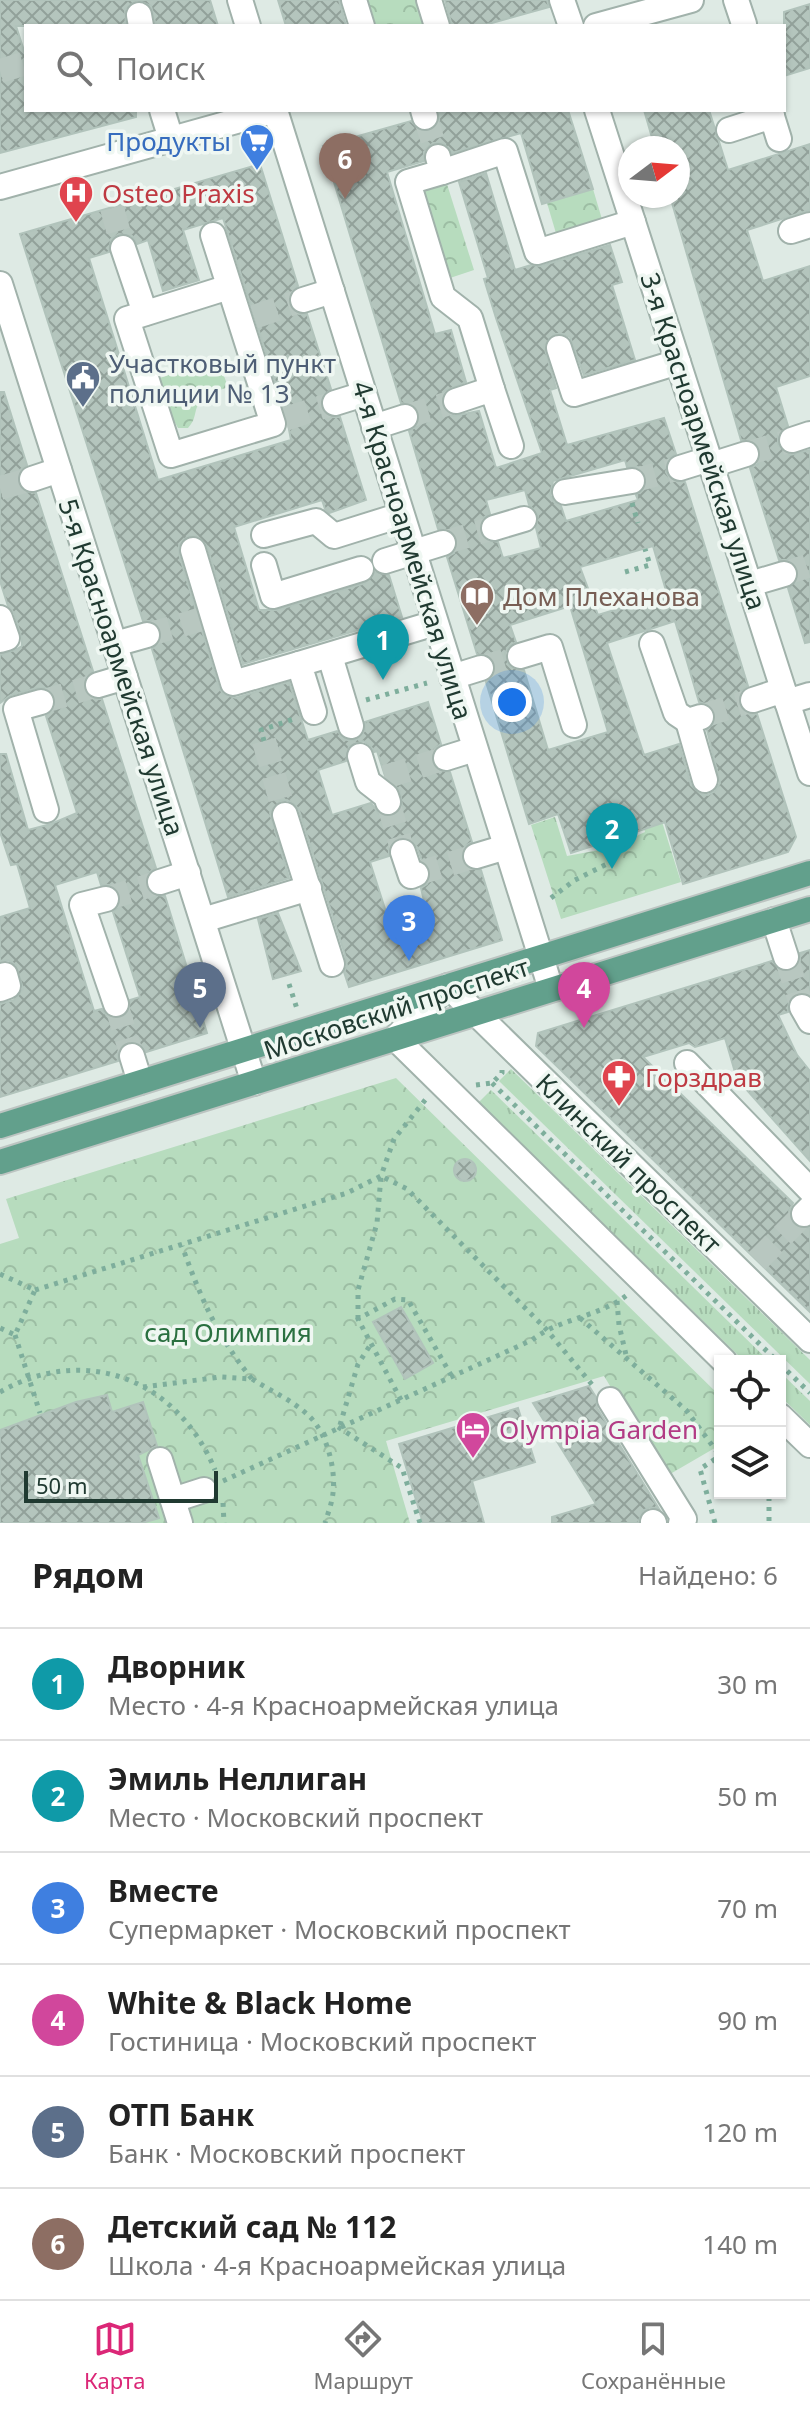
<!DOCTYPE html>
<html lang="ru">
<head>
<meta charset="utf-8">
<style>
	body { margin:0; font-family:"Noto Sans",sans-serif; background:#f2f2f2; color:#222 }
	.controls { position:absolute; right:24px; bottom:24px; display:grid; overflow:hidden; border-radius:0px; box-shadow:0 2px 6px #0004 }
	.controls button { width:72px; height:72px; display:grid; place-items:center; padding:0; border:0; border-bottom:2px solid #e0e0e0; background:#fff; color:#222; font:40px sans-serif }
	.compass { position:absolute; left:618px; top:136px; width:72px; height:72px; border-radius:50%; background:#fff; box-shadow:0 2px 6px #0004; rotate:74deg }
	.scale { position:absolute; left:24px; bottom:20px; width:194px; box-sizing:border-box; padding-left:8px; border:4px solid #203a31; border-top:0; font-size:22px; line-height:28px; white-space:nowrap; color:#203a31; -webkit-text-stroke:6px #eff7f2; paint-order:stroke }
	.you { position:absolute; left:512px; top:702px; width:28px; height:28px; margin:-20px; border:6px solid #fff; border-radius:50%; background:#1a73e8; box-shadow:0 0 0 12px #1a73e833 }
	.badge { display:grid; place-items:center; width:52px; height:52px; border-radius:50%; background:#db2777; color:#fff; font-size:26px; font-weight:700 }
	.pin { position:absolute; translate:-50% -66px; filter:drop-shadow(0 2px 4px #0008) }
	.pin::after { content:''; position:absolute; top:42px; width:28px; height:24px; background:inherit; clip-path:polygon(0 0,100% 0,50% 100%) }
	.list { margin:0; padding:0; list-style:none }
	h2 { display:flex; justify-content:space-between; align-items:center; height:104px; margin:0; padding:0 32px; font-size:34px }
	h2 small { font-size:26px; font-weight:400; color:#767676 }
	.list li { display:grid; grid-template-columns:52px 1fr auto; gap:24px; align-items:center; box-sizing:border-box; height:112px; padding:0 32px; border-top:2px solid #e0e0e0 }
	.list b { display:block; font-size:30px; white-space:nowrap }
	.list p { margin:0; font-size:26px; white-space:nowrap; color:#767676 }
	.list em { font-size:26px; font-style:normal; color:#767676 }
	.icon { flex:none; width:44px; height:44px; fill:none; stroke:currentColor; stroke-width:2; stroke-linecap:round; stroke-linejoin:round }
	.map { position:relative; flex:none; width:810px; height:1523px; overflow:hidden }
	.search { position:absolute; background:#fff; box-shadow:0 2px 6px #0004; left:24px; right:24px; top:24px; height:88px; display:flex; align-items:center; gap:20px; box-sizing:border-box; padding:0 28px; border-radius:0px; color:#767676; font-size:30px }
	.sheet { height:776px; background:#fff }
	nav { display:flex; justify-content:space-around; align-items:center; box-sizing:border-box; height:112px; border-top:2px solid #e0e0e0; background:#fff; font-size:22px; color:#767676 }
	nav a { display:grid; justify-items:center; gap:4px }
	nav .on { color:#db2777 }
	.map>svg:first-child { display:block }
	.grass { fill:url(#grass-tufts) }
	.forest { fill:url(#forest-crowns) }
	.building { fill:url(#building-cross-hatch); stroke:#b1c3bb; stroke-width:2; fill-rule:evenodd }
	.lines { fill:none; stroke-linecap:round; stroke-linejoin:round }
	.minor-tunnel { stroke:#b8c7c0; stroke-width:24; stroke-dasharray:24 12; stroke-linecap:butt }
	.minor-casing { stroke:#a1b2ab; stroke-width:28 }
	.major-casing { stroke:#bcc4c1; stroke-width:28 }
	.path { stroke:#7eae9c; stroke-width:5; stroke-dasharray:4 6; stroke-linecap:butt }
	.minor { stroke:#fff; stroke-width:24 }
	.major { stroke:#62a08c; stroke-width:24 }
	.labels { text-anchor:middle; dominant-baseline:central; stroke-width:7; stroke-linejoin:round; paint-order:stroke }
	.shop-label { font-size:26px; fill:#366cbe; stroke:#eff7f2; text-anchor:end }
	.health-label { font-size:26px; fill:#be3a42; stroke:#eff7f2; text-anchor:start }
	.service-label { font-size:26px; fill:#4e5e75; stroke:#eff7f2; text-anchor:start }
	.street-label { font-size:26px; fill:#203a31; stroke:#eff7f2 }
	.education-label { font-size:26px; fill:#785e54; stroke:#eff7f2; text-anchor:start }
	.park-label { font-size:26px; fill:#2a7040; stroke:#eff7f2 }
	.hotel-label { font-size:26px; fill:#b23c85; stroke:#eff7f2; text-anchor:start }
</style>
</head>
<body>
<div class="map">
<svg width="810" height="1523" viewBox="0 0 810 1523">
	<defs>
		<pattern id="grass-tufts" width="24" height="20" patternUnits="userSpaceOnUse" patternTransform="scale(2)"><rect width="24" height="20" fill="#b7dcbe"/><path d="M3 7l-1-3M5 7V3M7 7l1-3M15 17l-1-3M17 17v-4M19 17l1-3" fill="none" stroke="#9dbea4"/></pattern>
		<pattern id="forest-crowns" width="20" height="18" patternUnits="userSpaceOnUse" patternTransform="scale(2)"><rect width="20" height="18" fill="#b7dcbe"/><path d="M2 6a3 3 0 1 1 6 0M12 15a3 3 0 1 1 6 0" fill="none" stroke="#9dbea4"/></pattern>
		<pattern id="building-cross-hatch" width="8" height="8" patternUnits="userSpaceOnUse" patternTransform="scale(2)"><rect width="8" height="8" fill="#b4c5bd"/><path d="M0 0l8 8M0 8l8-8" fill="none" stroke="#92a19a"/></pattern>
	</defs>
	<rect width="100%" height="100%" fill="#deeae4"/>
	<g class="grass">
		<polygon points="511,1069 810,1360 810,1384 499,1081"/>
		<polygon points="491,1090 769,1361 744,1361 479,1102"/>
		<polygon points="780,1372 810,1401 810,1425 780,1396"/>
	</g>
	<g class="forest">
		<polygon points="368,0 418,0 425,26 376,26"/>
		<polygon points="447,184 474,270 450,278 423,191"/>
		<polygon points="593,189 604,226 558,240 547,203"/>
		<path d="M220,365L228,387C216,392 200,396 196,410C194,418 194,421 188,428H178L164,403L157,379L183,370L190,373Z"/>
		<polygon points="653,793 681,882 561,919 531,825 555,817 567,856 610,848 645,832 634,797"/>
		<polygon points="396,1078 720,1396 720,1445 665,1477 604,1376 386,1441 410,1523 0,1523 0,1244 19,1238 6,1199"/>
	</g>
	<g class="building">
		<polygon points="0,0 210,0 218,26 156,26 151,6 137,0 125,9 126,26 16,26 26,57 26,110 136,110 136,117 0,153"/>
		<polygon points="278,0 339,0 346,26 286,26"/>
		<polygon points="445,0 547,0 549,7 481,26 452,26"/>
		<polygon points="810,4 810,68 784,76 784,12"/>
		<path d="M448,110H568L593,189L542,204L521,133L452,153L443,143H433L424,152V161L387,172L435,334L451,330L466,382L445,391L441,399L442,406L454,416L479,411L496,468L542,453L496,318L484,279L488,278L459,182L486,173L515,270L531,265L541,266L610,245L622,282L612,285L635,360L584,375L570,337L563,334H554L544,346L556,388L550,390L567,445L664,418L676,454L669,458L666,472L670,479L685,482L748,686L741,691L739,704L744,712L757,714L796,837L788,852L683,884L665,822L615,839L613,851L602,843L571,853L558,814L529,824L486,682L492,678L495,664L491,657L477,654L447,557L454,553L457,539L453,532L438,529L409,431L417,426L419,413L414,405L401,403L323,146L411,121L421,131H430L439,121V113ZM625,460L627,467H638L647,478L646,487L636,495L638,500L566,521L561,506L554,502L550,495L553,481ZM525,490L529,505L538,515L536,528L541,548L503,558L498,542L484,539L480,532L483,518L490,514L486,500ZM653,546L667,594L598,615L580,567ZM570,606L608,732L548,750L524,670L510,667L505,653L509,646L516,642L510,625ZM675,621L699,702L711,706L715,713V721L707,730L720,783L715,791L708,795L701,794L691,785L679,744L644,755L607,643Z"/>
		<polygon points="644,110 709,110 728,170 810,144 810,210 747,230 763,281 810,266 810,376 776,387 788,426 778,436 778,445 790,455 810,450 810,642 805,643 788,588 798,578 798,569 788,560 779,560 750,468 758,464 760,450 756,442 741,440 670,196 678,196 678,148 655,148"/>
		<path d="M260,164L298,286L289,296V305L299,314H307L331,389L321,399V408L331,417H340L366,500L329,513L325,509L322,500L234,527L259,610H277L365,583L375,572L389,575L402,617L243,664L207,546L197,536H188L179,546V554L219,687L223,694L236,698L289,682L308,740L337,731L347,740H356L365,730V722L428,702L441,744L435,748L432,762L436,769L450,772L472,842L465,846L462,860L466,867L481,870L502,940L349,987L344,972L347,966L345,955L299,810L294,804L287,800L280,801L270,813L289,878L228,897L152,649L161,639V630L151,621H143L20,234ZM223,218L287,419L291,440L158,480L89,258L109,252L111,239L119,234L132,236L137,244L148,240L163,291L199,280L183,230ZM363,741L370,745L374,752L377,751L385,776L400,791L402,806L393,816L386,817L379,814L371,803L332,815L318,770L346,761L349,746ZM405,837L417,847L422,861L430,868L431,877L427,884L421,888L424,901L386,912L370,862L389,856V848L392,842Z"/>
		<path d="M0,392H4L27,465L20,470L18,483L23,491L36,493L93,671L84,681V690L94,699H102L156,868L148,873L146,886L151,894L165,896L207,1033L146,1052L136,1042H127L118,1052V1061L0,1097V1004L14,1000L23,989L16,965L8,960L0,961V917L30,908L17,864L11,865L0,832V754H6L28,830L51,824L77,813L46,716L55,706L52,692L45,688H37L11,695L0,703V655L17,649L22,646V640L14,613L8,606L0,581ZM97,872L101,885H111L120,895V904L113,912L140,997L130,1000L128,1013L120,1018L107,1016L102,1009L94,1011L55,885Z"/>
		<polygon points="278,913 301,971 273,979 258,919"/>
		<polygon points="810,950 810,994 801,992 794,994 789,1000 788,1012 778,1015 797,1055 810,1071 810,1161 737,1079 725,1038 695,1047 689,1043 643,1057 793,1203 789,1211 793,1224 801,1229 810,1227 810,1312 536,1046 538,1033 772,961 782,971 791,971 800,961 800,953"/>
		<circle cx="465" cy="1170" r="11"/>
		<polygon points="401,1307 433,1363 405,1379 373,1322"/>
		<polygon points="589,1386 596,1397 597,1408 659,1509 650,1507 643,1511 638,1523 552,1523 552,1517 596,1504 533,1403"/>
		<polygon points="107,1395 112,1412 143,1402 157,1446 138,1455 159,1518 142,1523 0,1523 0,1430 76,1402"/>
		<polygon points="518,1408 535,1462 472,1481 484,1523 423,1523 399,1444"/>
	</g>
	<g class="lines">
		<g class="minor-tunnel">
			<polyline points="0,71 26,63"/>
			<polyline points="425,117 438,157"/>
			<polyline points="112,208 123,248"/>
			<polyline points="254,317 303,300"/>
			<polyline points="405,417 456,401"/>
			<polyline points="285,419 335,403"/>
			<polyline points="746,454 792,440"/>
			<polyline points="632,481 680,468"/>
			<polyline points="0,488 32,479"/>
			<polyline points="443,543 494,528"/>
			<polyline points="784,574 810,565"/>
			<polyline points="147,635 202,619"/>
			<polyline points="481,668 520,656"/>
			<polyline points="41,702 98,685"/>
			<polyline points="703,716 753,700"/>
			<polyline points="264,741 285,815"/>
			<polyline points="385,777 446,758"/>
			<polyline points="388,802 403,852"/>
			<polyline points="416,874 476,856"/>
			<polyline points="106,899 160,882"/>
			<polyline points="786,957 802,1007"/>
			<polyline points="116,1004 132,1056"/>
			<polyline points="757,1261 804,1214"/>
		</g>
		<defs>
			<g id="minor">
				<polyline points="240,0 248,26"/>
				<polyline points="354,0 362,26"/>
				<polyline points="429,0 437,26"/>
				<polyline points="562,0 571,26"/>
				<polyline points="736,0 744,24"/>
				<polyline points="139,15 141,26"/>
				<polyline points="596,26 691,0"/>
				<polyline points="162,110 171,139"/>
				<polyline points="275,110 551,989"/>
				<polyline points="423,110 425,117"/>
				<polyline points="597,110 810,773"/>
				<polyline points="770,110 779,139"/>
				<polyline points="729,130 772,116"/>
				<polyline points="438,157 442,172 408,182 443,297 470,318 492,389"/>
				<polyline points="442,172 505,151 537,252 633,222"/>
				<polyline points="0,187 276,110"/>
				<polyline points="791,231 810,225"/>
				<polyline points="213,235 273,424 171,455 127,319 229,287"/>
				<polyline points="123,248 145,313"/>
				<polyline points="0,284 254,1083"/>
				<polyline points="303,300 332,291"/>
				<polyline points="559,348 574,394 678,362"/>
				<polyline points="456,401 492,389 511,446"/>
				<polyline points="335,403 364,394"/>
				<polyline points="374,427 405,417"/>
				<polyline points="792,440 810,434"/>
				<polyline points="711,465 746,454"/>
				<polyline points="680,468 709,459"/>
				<polyline points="32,479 59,470"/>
				<polyline points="565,492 632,481"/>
				<polyline points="494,528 524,519"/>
				<polyline points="264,535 316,521 334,536 401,515"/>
				<polyline points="193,550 233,683 299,664"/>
				<polyline points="385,561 443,543"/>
				<polyline points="264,565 273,596 361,569"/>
				<polyline points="750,584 784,574"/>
				<polyline points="0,618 7,638 0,640"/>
				<polyline points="115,644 147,635"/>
				<polyline points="652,644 676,713 688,721"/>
				<polyline points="330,656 351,726"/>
				<polyline points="520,656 550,647 574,725"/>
				<polyline points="452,677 481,668"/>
				<polyline points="98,685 125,677"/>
				<polyline points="753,700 783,690"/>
				<polyline points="41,702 16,709 46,810"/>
				<polyline points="787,702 810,695"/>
				<polyline points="314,712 299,664 435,623"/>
				<polyline points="701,717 688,721 705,780"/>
				<polyline points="360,756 368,782 386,796 388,802"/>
				<polyline points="446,758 475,749"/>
				<polyline points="285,815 332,964"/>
				<polyline points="403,852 411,876 416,874"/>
				<polyline points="476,856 506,847"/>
				<polyline points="160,882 188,873"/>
				<polyline points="106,899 82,905 116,1004"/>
				<polyline points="203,920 309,888"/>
				<polyline points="774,920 786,957"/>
				<polyline points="0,989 8,986 5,975"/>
				<polyline points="802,1007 810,1021"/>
				<polyline points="132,1056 140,1082"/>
				<polyline points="687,1063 810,1190"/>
				<polyline points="804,1214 810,1208"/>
				<polyline points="724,1361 395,1038 448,986 810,1340"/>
				<polyline points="610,1400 684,1519 681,1523"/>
				<polyline points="780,1416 810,1445"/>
				<polyline points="160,1460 180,1523"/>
				<polyline points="173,1500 204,1490"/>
				<polyline points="653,1522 654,1523"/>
			</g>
			<g id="major">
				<polyline points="0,1126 810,873"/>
				<polyline points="0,1162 810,909"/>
			</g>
		</defs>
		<use href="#minor" class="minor-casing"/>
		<use href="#major" class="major-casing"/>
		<g class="path">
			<polyline points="632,503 638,523"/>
			<polyline points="625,572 650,565 645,549"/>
			<polyline points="366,700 427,683"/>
			<polyline points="264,741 261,730 294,719"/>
			<polyline points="551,898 575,880 611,862"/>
			<polyline points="289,984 297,1009"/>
			<polyline points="492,1083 777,1361"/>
			<polyline points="476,1085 492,1083 502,1073 502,1070"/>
			<polyline points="0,1274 35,1290 15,1335 0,1328"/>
			<polyline points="35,1290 347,1193 381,1176 394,1139 426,1099"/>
			<polyline points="617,1301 619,1325 627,1359"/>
			<polyline points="580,1318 686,1410 720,1456"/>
			<polyline points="358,1319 358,1290 377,1223 381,1176 407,1189 546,1329 594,1387"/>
			<polyline points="15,1335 40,1413"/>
			<polyline points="780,1364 810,1393"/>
			<path d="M252,1379C271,1391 294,1401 310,1417C327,1434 336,1469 333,1493C332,1503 328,1513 325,1523"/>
			<path d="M143,1387L221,1377L252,1379C216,1335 201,1298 182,1246"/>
			<path d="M0,1392C86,1343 178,1380 215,1470"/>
			<polyline points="401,1400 358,1319 395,1299 408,1300 451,1375"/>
			<polyline points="340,1425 358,1364 371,1344"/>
			<polyline points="338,1427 402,1468 420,1523"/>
			<path d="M223,1481L532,1340C560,1318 599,1317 627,1295"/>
			<polyline points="223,1503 224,1523"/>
			<polyline points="769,1521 769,1493"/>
			<polyline points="715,1523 700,1469 720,1456"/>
		</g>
		<use href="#minor" class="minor"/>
		<use href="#major" class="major"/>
	</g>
	<defs>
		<symbol id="supermarket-pin" viewBox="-11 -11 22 30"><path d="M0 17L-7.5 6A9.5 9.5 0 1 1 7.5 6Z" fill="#3f7fe0" stroke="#eff7f2"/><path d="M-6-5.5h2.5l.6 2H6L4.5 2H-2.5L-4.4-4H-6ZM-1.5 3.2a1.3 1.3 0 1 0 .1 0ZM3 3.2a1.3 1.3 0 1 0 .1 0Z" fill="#fff"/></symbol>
		<symbol id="hospital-pin" viewBox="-11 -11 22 30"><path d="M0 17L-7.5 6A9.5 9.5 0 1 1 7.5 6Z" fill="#e0444e" stroke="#eff7f2"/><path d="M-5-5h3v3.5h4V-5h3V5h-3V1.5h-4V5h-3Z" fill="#fff"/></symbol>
		<symbol id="civic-pin" viewBox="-11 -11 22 30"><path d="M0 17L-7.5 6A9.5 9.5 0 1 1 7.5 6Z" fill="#5c6f8a" stroke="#eff7f2"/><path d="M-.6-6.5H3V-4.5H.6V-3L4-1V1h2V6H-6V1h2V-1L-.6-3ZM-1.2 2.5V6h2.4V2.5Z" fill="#fff"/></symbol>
		<symbol id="library-pin" viewBox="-11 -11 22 30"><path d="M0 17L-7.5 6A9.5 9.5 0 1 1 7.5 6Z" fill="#8d6e63" stroke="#eff7f2"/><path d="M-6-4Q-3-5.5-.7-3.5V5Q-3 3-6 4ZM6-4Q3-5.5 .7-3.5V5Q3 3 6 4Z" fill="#fff"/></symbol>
		<symbol id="pharmacy-pin" viewBox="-11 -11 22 30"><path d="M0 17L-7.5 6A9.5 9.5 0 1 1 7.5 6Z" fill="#e0444e" stroke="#eff7f2"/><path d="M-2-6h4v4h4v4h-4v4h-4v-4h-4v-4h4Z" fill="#fff"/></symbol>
		<symbol id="hotel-pin" viewBox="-11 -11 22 30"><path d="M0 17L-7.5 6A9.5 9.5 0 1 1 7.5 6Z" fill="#d1479c" stroke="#eff7f2"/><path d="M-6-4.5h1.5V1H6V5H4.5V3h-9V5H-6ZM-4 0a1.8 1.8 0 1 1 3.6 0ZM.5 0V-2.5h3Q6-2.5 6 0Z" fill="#fff"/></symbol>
	</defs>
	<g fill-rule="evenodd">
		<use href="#supermarket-pin" x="237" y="121" width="40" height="54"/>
		<use href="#hospital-pin" x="56" y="173" width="40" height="54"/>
		<use href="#civic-pin" x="63" y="358" width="40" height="54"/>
		<use href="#library-pin" x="457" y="576" width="40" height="54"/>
		<use href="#pharmacy-pin" x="599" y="1057" width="40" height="54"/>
		<use href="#hotel-pin" x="453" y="1409" width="40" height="54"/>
	</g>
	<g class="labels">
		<g class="shop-label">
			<text x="231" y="141">Продукты</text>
		</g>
		<g class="health-label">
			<text x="102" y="193">Osteo Praxis</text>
			<text x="645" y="1077">Горздрав</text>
		</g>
		<g class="service-label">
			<text x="109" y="363">Участковый пункт<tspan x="109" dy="30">полиции № 13</tspan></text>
		</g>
		<g class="street-label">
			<text transform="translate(704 441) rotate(72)">3-я Красноармейская улица</text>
			<text transform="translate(413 550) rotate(73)">4-я Красноармейская улица</text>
			<text transform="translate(122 667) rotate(72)">5-я Красноармейская улица</text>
			<text transform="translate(396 1008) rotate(-18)">Московский проспект</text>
			<text transform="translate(629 1163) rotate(44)">Клинский проспект</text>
		</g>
		<g class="education-label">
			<text x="503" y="596">Дом Плеханова</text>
		</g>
		<g class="park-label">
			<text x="228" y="1332">сад Олимпия</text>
		</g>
		<g class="hotel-label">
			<text x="499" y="1429">Olympiа Garden</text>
		</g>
	</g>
</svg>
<div class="controls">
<button><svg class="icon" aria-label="locate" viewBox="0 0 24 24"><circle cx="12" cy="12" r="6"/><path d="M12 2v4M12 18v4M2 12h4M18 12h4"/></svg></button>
<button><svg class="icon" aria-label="layers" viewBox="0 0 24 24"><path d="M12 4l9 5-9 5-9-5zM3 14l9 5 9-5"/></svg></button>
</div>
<svg class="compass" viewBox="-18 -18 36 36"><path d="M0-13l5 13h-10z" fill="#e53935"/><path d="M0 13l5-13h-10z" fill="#767676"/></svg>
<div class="scale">50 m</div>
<div class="you"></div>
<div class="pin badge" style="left:383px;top:680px;background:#0f9aa8">1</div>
<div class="pin badge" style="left:612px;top:869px;background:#0f9aa8">2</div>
<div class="pin badge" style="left:409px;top:961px;background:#3f7fe0">3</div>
<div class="pin badge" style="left:584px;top:1028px;background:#d1479c">4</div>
<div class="pin badge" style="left:200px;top:1028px;background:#5c6f8a">5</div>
<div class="pin badge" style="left:345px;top:199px;background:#8d6e63">6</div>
<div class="search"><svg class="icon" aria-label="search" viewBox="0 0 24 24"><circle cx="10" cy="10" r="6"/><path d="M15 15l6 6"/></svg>Поиск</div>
</div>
<section class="sheet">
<h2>Рядом<small>Найдено: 6</small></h2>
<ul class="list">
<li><span class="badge" style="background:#0f9aa8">1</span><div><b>Дворник</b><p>Место · 4-я Красноармейская улица</p></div><em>30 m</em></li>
<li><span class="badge" style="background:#0f9aa8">2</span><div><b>Эмиль Неллиган</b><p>Место · Московский проспект</p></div><em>50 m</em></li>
<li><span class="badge" style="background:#3f7fe0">3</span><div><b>Вместе</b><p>Супермаркет · Московский проспект</p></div><em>70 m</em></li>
<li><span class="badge" style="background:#d1479c">4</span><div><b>White &amp; Black Home</b><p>Гостиница · Московский проспект</p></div><em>90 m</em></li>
<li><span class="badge" style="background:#5c6f8a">5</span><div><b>ОТП Банк</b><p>Банк · Московский проспект</p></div><em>120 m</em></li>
<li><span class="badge" style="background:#8d6e63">6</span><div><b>Детский сад № 112</b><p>Школа · 4-я Красноармейская улица</p></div><em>140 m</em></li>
</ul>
</section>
<nav>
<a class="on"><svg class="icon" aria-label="map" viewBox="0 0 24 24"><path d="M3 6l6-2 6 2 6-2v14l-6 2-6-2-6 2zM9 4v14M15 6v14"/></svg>Карта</a>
<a><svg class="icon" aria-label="directions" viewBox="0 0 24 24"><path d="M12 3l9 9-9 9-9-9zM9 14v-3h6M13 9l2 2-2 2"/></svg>Маршрут</a>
<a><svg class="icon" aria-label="saved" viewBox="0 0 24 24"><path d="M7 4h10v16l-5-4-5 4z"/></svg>Сохранённые</a>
</nav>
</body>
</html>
